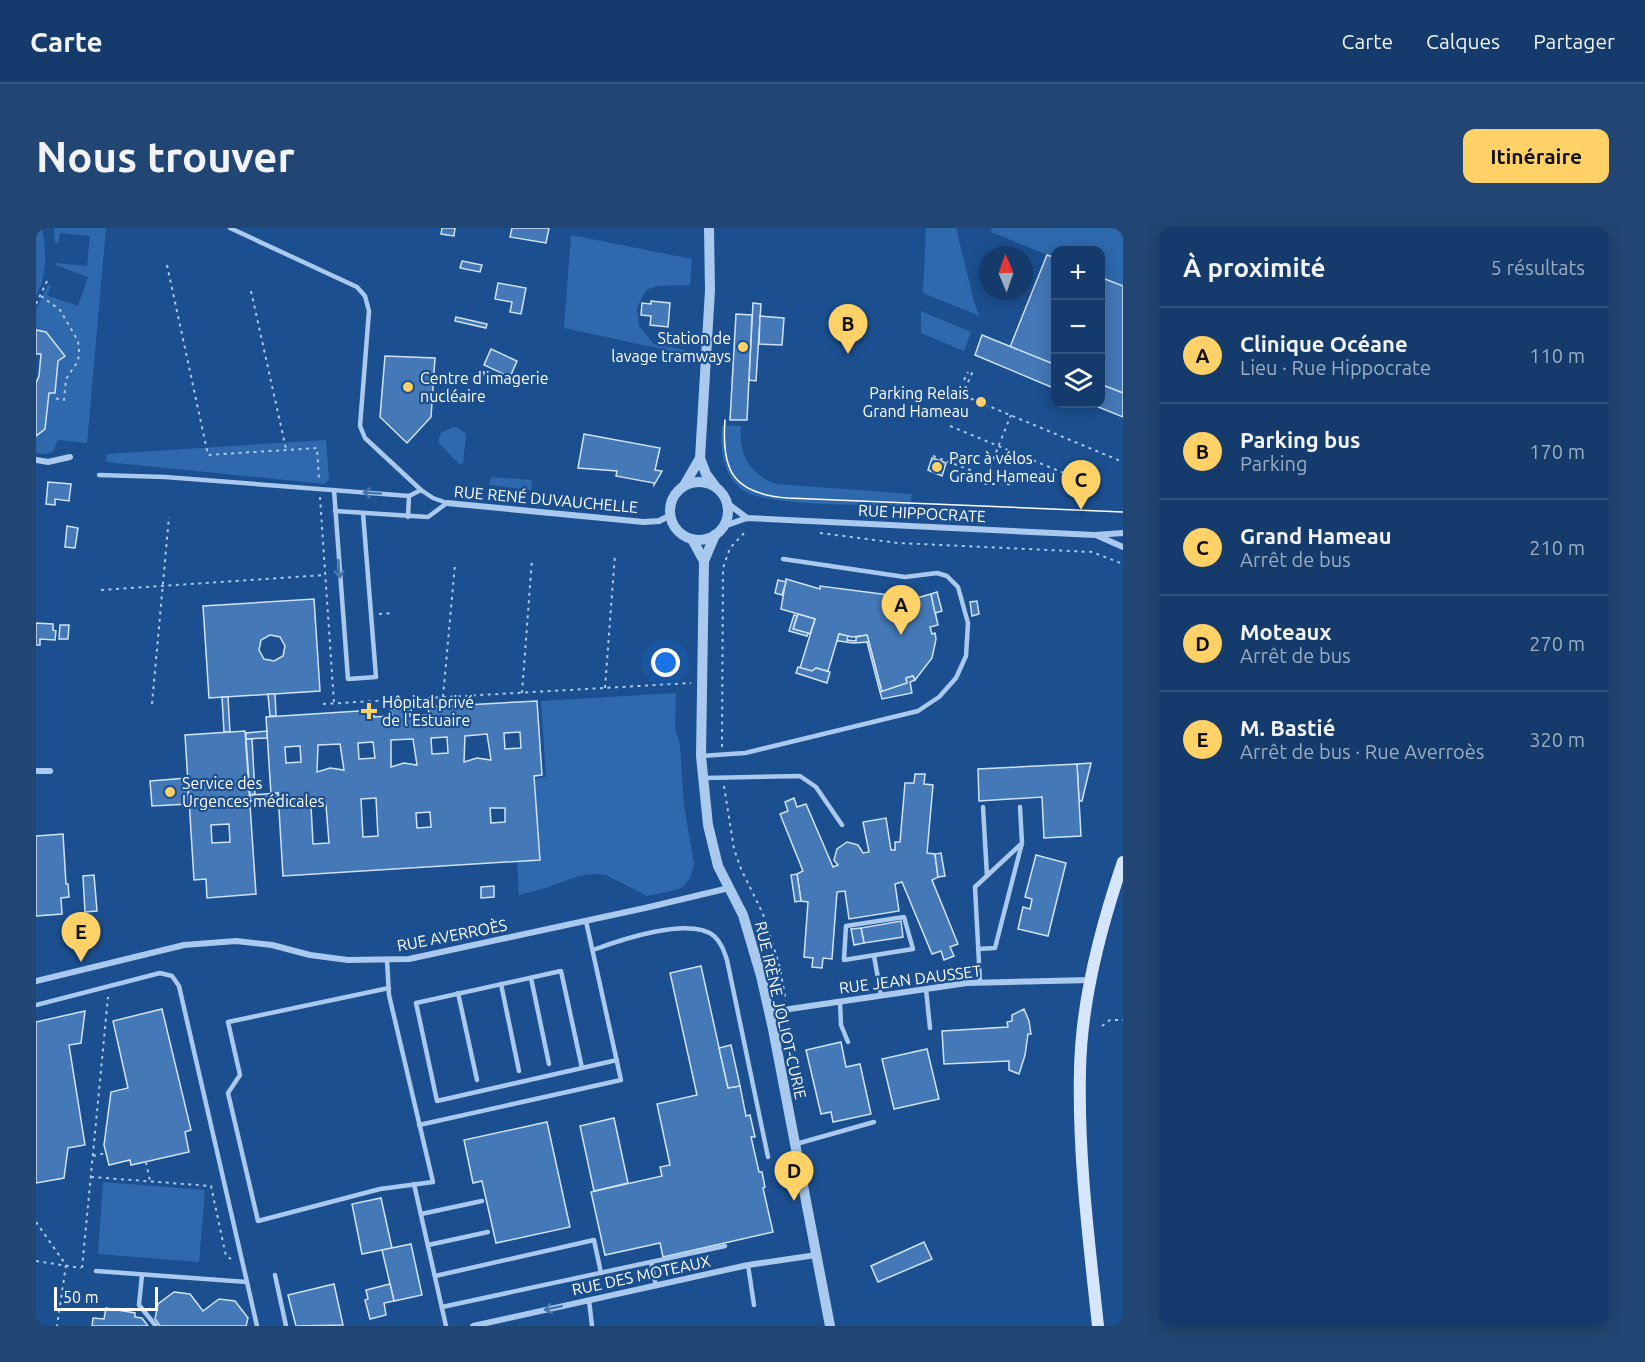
<!DOCTYPE html>
<html lang="fr">
<head>
<meta charset="utf-8">
<style>
	body { margin:0; font-family:Ubuntu,sans-serif; background:#214673; color:#f1f3f6 }
	.controls { position:absolute; right:18px; top:18px; display:grid; overflow:hidden; border-radius:12px; box-shadow:0 3px 15px #0003 }
	.controls button { width:54px; height:54px; display:grid; place-items:center; padding:0; border:0; border-bottom:2px solid #33557e; background:#143b6b; color:#f1f3f6; font:30px sans-serif }
	.compass { position:absolute; left:943px; top:18px; width:54px; height:54px; border-radius:50%; background:#143b6b; box-shadow:0 3px 15px #0003; rotate:358deg }
	.scale { position:absolute; left:18px; bottom:15px; width:104px; box-sizing:border-box; padding-left:6px; border:3px solid #fff; border-top:0; font-size:16px; line-height:21px; white-space:nowrap; color:#fff; -webkit-text-stroke:4px #1b4f8f; paint-order:stroke }
	.you { position:absolute; left:630px; top:435px; width:21px; height:21px; margin:-15px; border:4px solid #fff; border-radius:50%; background:#1a73e8; box-shadow:0 0 0 9px #1a73e833 }
	.badge { display:grid; place-items:center; width:39px; height:39px; border-radius:50%; background:#ffd166; color:#111; font-size:20px; font-weight:700 }
	.pin { position:absolute; translate:-50% -50px; filter:drop-shadow(0 2px 3px #0008) }
	.pin::after { content:''; position:absolute; top:32px; width:21px; height:18px; background:inherit; clip-path:polygon(0 0,100% 0,50% 100%) }
	.list { margin:0; padding:0; list-style:none }
	h2 { display:flex; justify-content:space-between; align-items:center; height:78px; margin:0; padding:0 24px; font-size:26px }
	h2 small { font-size:20px; font-weight:400; color:#9dadc1 }
	.list li { display:grid; grid-template-columns:39px 1fr auto; gap:18px; align-items:center; box-sizing:border-box; height:96px; padding:0 24px; border-top:2px solid #33557e }
	.list b { display:block; font-size:22px; white-space:nowrap }
	.list p { margin:0; font-size:20px; white-space:nowrap; color:#9dadc1 }
	.list em { font-size:20px; font-style:normal; color:#9dadc1 }
	.icon { flex:none; width:33px; height:33px; fill:none; stroke:currentColor; stroke-width:2; stroke-linecap:round; stroke-linejoin:round }
	.map { position:relative; flex:none; width:1087px; height:1098px; overflow:hidden; border-radius:12px }
	header { display:flex; align-items:center; gap:36px; box-sizing:border-box; height:84px; padding:0 30px; background:#143b6b; border-bottom:2px solid #33557e }
	header strong { font-size:28px }
	nav { display:flex; gap:33px; margin-inline-start:auto; font-size:21px }
	.intro { display:flex; align-items:center; justify-content:space-between; box-sizing:border-box; height:144px; padding:0 36px }
	h1 { margin:0; font-size:42px }
	.button { padding:15px 27px; border-radius:12px; background:#ffd166; color:#111; font-size:21px; font-weight:700 }
	main { display:flex; gap:36px; padding:0 36px }
	aside { flex:1; background:#143b6b; border-radius:12px; box-shadow:0 3px 15px #0003 }
	.map>svg:first-child { display:block }
	.green { fill:#2e69ad }
	.building { fill:#4478b7; stroke:#cfe3fa; stroke-width:1.5; fill-rule:evenodd }
	.lines { fill:none; stroke-linecap:round; stroke-linejoin:round }
	.path { stroke:#a9c9ee; stroke-width:2; stroke-dasharray:3 4.5; stroke-linecap:butt }
	.service { stroke:#a9c9ee; stroke-width:4.5 }
	.minor { stroke:#a9c9ee; stroke-width:6 }
	.tertiary { stroke:#a9c9ee; stroke-width:10 }
	.secondary { stroke:#d6e6fa; stroke-width:12 }
	.tram { stroke:#fff; stroke-width:1.5 }
	.oneway { stroke:#4674ac }
	.poi-dot { fill:#ffd166; stroke:#1b4f8f; stroke-width:2 }
	.labels { text-anchor:middle; dominant-baseline:central; stroke-width:4.5; stroke-linejoin:round; paint-order:stroke }
	.poi-label { font-size:16px; fill:#fff; stroke:#1b4f8f; text-anchor:start }
	.street-label { font-size:16px; fill:#fff; stroke:#1b4f8f }
</style>
</head>
<body>
<header>
<strong>Carte</strong>
<nav><a>Carte</a><a>Calques</a><a>Partager</a></nav>
</header>
<div class="intro"><h1>Nous trouver</h1><a class="button">Itinéraire</a></div>
<main>
<div class="map">
<svg width="1087" height="1098" viewBox="0 0 1087 1098">
	<rect width="100%" height="100%" fill="#1b4f8f"/>
	<g class="green">
		<path d="M0,0H6C11,25 11,46 0,69Z"/>
		<polygon points="18,0 70,0 51,215 22,212 17,224 10,226 0,225 0,208 13,165 19,165 22,133 29,128 10,104 0,102 0,81 12,57 15,58 11,67 42,78 52,49 19,37 20,35 51,38 54,8 24,5 22,15 19,15"/>
		<polygon points="890,0 920,0 939,77 944,88 887,65"/>
		<polygon points="956,0 1087,0 1087,58 1065,49 1064,22 1020,22 1019,30 955,4"/>
		<polygon points="535,7 656,31 654,57 621,58 610,62 601,80 603,98 618,116 649,122 649,126 528,100"/>
		<polygon points="885,83 935,104 928,123 885,105"/>
		<path d="M686,197L705,198C703,228 712,244 740,256L876,266L874,278C841,277 725,279 705,261C686,245 684,220 686,197Z"/>
		<polygon points="417,199 421,199 430,206 427,236 423,236 402,214 405,205"/>
		<polygon points="290,212 293,251 289,256 70,234 71,226"/>
		<polygon points="455,249 496,252 495,262 453,257"/>
		<polygon points="640,465 639,501 644,516 648,578 658,636 654,650 648,658 640,662 611,668 570,647 557,646 542,648 510,660 483,667 481,633 504,631 499,551 510,549 505,473"/>
		<polygon points="67,954 169,962 163,1034 62,1026"/>
	</g>
	<g class="building">
		<polygon points="406,0 419,0 418,8 405,6"/>
		<polygon points="476,0 513,0 510,15 474,9"/>
		<polygon points="1011,27 1020,30 1020,137 974,119"/>
		<polygon points="426,33 446,37 444,44 424,40"/>
		<polygon points="1064,49 1087,58 1087,165 1064,156"/>
		<polygon points="462,55 490,60 485,86 474,84 476,74 459,71"/>
		<polygon points="615,73 634,75 632,99 614,97 615,88 605,87 606,75 615,76"/>
		<polygon points="717,75 725,76 720,153 713,152"/>
		<polygon points="700,86 716,87 711,192 694,192"/>
		<polygon points="724,88 748,90 746,117 723,116"/>
		<polygon points="420,89 451,96 450,100 419,93"/>
		<polygon points="0,102 10,104 29,128 22,133 19,165 13,165 9,201 0,208 0,155 3,148 5,126 0,126"/>
		<polygon points="946,107 1020,137 1020,161 939,127"/>
		<polygon points="455,121 481,133 474,149 448,137"/>
		<polygon points="349,128 399,130 395,189 371,215 344,189"/>
		<polygon points="1064,156 1087,165 1087,189 1055,176 1064,176"/>
		<polygon points="548,206 624,220 619,242 626,243 618,257 618,255 580,248 581,243 542,240"/>
		<polygon points="896,230 910,235 906,248 892,242"/>
		<polygon points="12,254 35,256 33,273 19,271 19,277 10,276"/>
		<polygon points="31,298 42,300 39,320 29,319"/>
		<polygon points="750,351 784,361 784,358 853,367 856,377 895,366 902,397 894,399 896,406 899,405 900,411 896,430 879,452 877,448 870,450 871,455 846,464 831,407 816,409 803,406 792,443 780,440 776,443 764,440 779,391 745,381"/>
		<polygon points="742,352 750,354 746,367 739,365"/>
		<polygon points="901,364 906,383 899,385 895,366"/>
		<polygon points="853,367 877,371 856,377"/>
		<path d="M278,371L284,463L173,470L167,378ZM234,407L244,409L249,418L247,428L238,433L228,431L223,422L225,412Z"/>
		<polygon points="941,373 943,386 936,388 934,374"/>
		<polygon points="762,386 779,391 774,406 757,401"/>
		<polygon points="758,387 761,388 757,401 772,405 771,408 753,403"/>
		<polygon points="0,395 17,396 17,402 20,403 19,412 4,411 4,417 0,417"/>
		<polygon points="24,397 33,397 32,411 23,411"/>
		<polygon points="803,406 812,408 811,412 820,413 820,409 831,407 833,414 817,415 803,413 801,413"/>
		<polygon points="831,414 833,414 846,464 844,464"/>
		<polygon points="762,439 776,443 780,440 794,444 791,455 760,445"/>
		<polygon points="877,448 879,452 874,454 876,465 846,471 844,464 871,455 870,450"/>
		<polygon points="232,466 239,466 240,488 234,488"/>
		<polygon points="186,469 192,469 194,504 188,504"/>
		<path d="M501,473L506,547L498,548L504,632L247,648L242,565L235,566L230,489L338,482V489L356,488L355,481L375,480L376,488L393,487L392,479ZM484,504L485,520L469,521L468,505ZM451,506L455,532L441,530L428,534L429,508ZM411,509L412,525L396,526L395,510ZM377,511L381,537L368,535L355,539V512ZM337,514L339,530L323,531L322,515ZM304,516L308,542L294,540L281,544L282,517ZM264,518L265,534L250,535L249,519ZM340,570L342,608L327,609L325,571ZM290,577L293,615L277,616L275,578ZM454,580H469V594L455,595ZM394,584L395,599L381,600L380,585Z"/>
		<path d="M209,503L220,666L171,670L170,651L158,652L149,507ZM193,596L194,614L176,615L175,597Z"/>
		<polygon points="231,503 231,510 210,511 210,505"/>
		<polygon points="210,511 216,511 219,566 214,567"/>
		<polygon points="1055,535 1046,573 1043,573 1041,536"/>
		<polygon points="1041,536 1045,608 1008,610 1006,569 943,573 942,541"/>
		<polygon points="879,546 889,546 888,556 897,557 891,625 899,626 902,649 896,652 922,716 914,719 918,728 908,732 905,723 896,726 866,654 859,656 863,683 813,691 809,663 801,664 796,731 787,730 786,740 776,739 777,730 768,729 772,674 765,673 761,646 767,643 744,586 752,583 749,574 758,570 761,579 770,576 797,639 802,637 798,632 801,621 811,614 822,617 827,625 833,624 827,594 850,590 855,622 859,622 859,614 864,614 869,555 878,555"/>
		<polygon points="151,550 153,576 116,578 114,553"/>
		<polygon points="242,565 242,571 214,573 214,567"/>
		<polygon points="27,606 30,656 32,656 33,669 25,670 26,686 0,688 0,608"/>
		<polygon points="905,625 909,648 902,649 899,626"/>
		<polygon points="1000,627 1030,635 1012,708 982,701 987,679 994,681 996,671 989,669"/>
		<polygon points="761,646 765,673 759,674 755,647"/>
		<polygon points="58,647 61,683 49,684 47,648"/>
		<polygon points="458,658 458,669 445,670 445,659"/>
		<polygon points="865,693 867,709 828,715 825,700"/>
		<polygon points="825,700 828,715 818,717 815,701"/>
		<polygon points="665,738 692,860 704,858 710,888 714,887 719,909 715,909 723,944 726,944 729,959 727,960 737,1004 627,1029 624,1015 569,1027 555,964 626,948 624,939 634,937 621,876 661,867 634,745"/>
		<polygon points="126,781 155,902 149,904 153,924 95,937 94,932 73,937 68,917 75,864 92,860 77,793"/>
		<polygon points="988,781 993,793 995,806 992,806 989,827 983,846 973,842 973,833 908,836 906,803 972,799 971,794 976,793 976,787"/>
		<polygon points="49,783 45,815 33,817 49,917 32,920 28,950 0,955 0,794"/>
		<polygon points="805,814 810,839 824,836 835,886 797,894 795,884 785,886 770,822"/>
		<polygon points="695,817 704,858 692,860 683,820"/>
		<polygon points="891,821 903,871 858,881 846,831"/>
		<polygon points="578,890 592,955 558,963 544,898"/>
		<polygon points="511,894 534,999 460,1015 446,953 437,955 428,912"/>
		<polygon points="345,970 356,1020 326,1026 316,976"/>
		<polygon points="888,1014 896,1031 842,1054 835,1038"/>
		<polygon points="375,1016 386,1067 358,1073 346,1022"/>
		<polygon points="298,1056 307,1097 260,1098 252,1067"/>
		<polygon points="354,1056 358,1073 348,1075 350,1087 334,1091 329,1072 332,1071 330,1062"/>
		<polygon points="138,1064 154,1066 167,1083 183,1071 199,1073 212,1090 210,1098 124,1098 119,1091 122,1076"/>
		<polygon points="70,1080 99,1085 99,1089 106,1090 112,1098 56,1098 57,1090 68,1091"/>
	</g>
	<g class="lines">
		<g class="path">
			<polyline points="131,37 172,227 281,220 283,251"/>
			<polyline points="215,63 250,221"/>
			<polyline points="5,68 24,82 42,113 43,123 42,133 30,151 28,172 17,170"/>
			<polyline points="0,76 12,51"/>
			<polyline points="928,152 932,144"/>
			<polyline points="929,161 936,145 932,144"/>
			<polyline points="914,162 1087,234"/>
			<polyline points="914,198 1047,253"/>
			<polyline points="897,228 950,248"/>
			<polyline points="959,256 948,256 948,254 975,187"/>
			<polyline points="971,256 976,257 976,252"/>
			<polyline points="284,269 298,475"/>
			<polyline points="784,305 862,315 1056,324 1087,336"/>
			<polyline points="65,362 289,347"/>
			<polyline points="343,386 356,385"/>
			<polyline points="569,460 579,326"/>
			<polyline points="486,465 496,331"/>
			<polyline points="407,469 419,336"/>
			<polyline points="116,476 133,289"/>
			<polyline points="287,476 655,455"/>
			<polyline points="686,519 687,340 694,320 711,302"/>
			<polyline points="688,558 698,621 705,641 727,686 743,736 750,773"/>
			<polyline points="1066,798 1074,792 1087,792"/>
			<polyline points="57,928 70,925"/>
			<polyline points="110,934 114,953"/>
			<polyline points="55,949 175,958 190,1028 195,1031"/>
			<polyline points="0,994 30,1037 21,1098"/>
			<polyline points="0,1033 45,1040"/>
			<polyline points="46,1040 72,769"/>
		</g>
		<g class="service">
			<polyline points="194,0 321,59 329,68 333,83 324,198 329,210 385,262"/>
			<polyline points="63,247 129,249 373,268 385,262 397,270 411,275"/>
			<polyline points="298,262 312,451 340,449 327,285"/>
			<polyline points="299,283 392,289 411,275"/>
			<polyline points="372,289 373,268"/>
			<polyline points="665,528 709,525 882,483 903,469 920,450 930,428 932,395 922,359 911,348 901,345 869,349 747,331"/>
			<polyline points="669,550 764,548 780,559 806,597"/>
			<polyline points="947,579 951,648"/>
			<polygon points="868,689 877,721 808,732 810,698"/>
			<polyline points="942,721 959,720 986,615 984,579"/>
			<path d="M557,722C584,712 654,688 678,708C685,714 688,723 691,732L732,929"/>
			<polyline points="838,728 845,767"/>
			<polyline points="351,732 353,767 397,954 344,961 222,993 192,865 204,847 192,794 353,760"/>
			<polyline points="495,750 513,836"/>
			<polyline points="944,754 939,659 984,617"/>
			<polyline points="465,756 483,843"/>
			<polyline points="890,761 894,800"/>
			<polyline points="422,765 441,852"/>
			<polyline points="804,773 805,797 812,814"/>
			<polyline points="0,777 124,745 136,748 143,758 211,1054"/>
			<polyline points="546,840 525,743 380,775 401,873 581,832"/>
			<polyline points="383,897 585,852 550,693"/>
			<polyline points="760,916 838,894"/>
			<polyline points="378,956 410,1098"/>
			<polyline points="385,986 446,973"/>
			<polyline points="392,1017 452,1004"/>
			<polyline points="615,1034 620,1058"/>
			<polyline points="712,1037 718,1077"/>
			<polyline points="60,1043 211,1054 221,1098"/>
			<polyline points="106,1047 103,1077 120,1098"/>
			<polyline points="239,1047 250,1098"/>
			<polyline points="399,1048 558,1012 565,1045"/>
			<polyline points="553,1072 556,1098"/>
			<polyline points="406,1079 689,1018"/>
		</g>
		<g class="minor">
			<polyline points="0,232 12,234 34,229"/>
			<polyline points="411,275 608,294 623,293 633,288"/>
			<polyline points="691,275 711,290"/>
			<polyline points="688,298 711,290 1059,307 1087,305"/>
			<polyline points="1062,308 1087,319"/>
			<polyline points="0,543 14,543"/>
			<polyline points="0,753 148,717 200,713 236,717 274,727 312,732 373,731 609,680 693,660"/>
			<polyline points="733,784 931,755 1055,752"/>
			<polyline points="437,1098 712,1037 780,1027"/>
		</g>
		<g class="tertiary">
			<polyline points="664,230 670,246 679,258"/>
			<circle cx="663" cy="283" r="29"/>
			<polyline points="649,256 664,230 674,62 673,0"/>
			<polyline points="679,307 668,333 665,528 672,597 682,638 707,687 725,748 737,801 794,1098"/>
			<polyline points="656,311 668,333"/>
		</g>
		<path class="secondary" d="M1062,1098C1053,1013 1042,929 1044,843C1045,773 1064,701 1087,634"/>
		<path class="tram" d="M689,192C685,244 698,266 752,270L1087,284"/>
	</g>
	<defs><path id="oneway-shaft" d="M-6 0H5M1.5-3L5.5 0L1.5 3" fill="none" stroke-width="1.6" stroke-linecap="round" stroke-linejoin="round" transform="scale(1.5)"/></defs>
	<g class="oneway">
		<use href="#oneway-shaft" transform="translate(336 265) rotate(-176)"/>
		<use href="#oneway-shaft" transform="translate(303 341) rotate(86)"/>
		<use href="#oneway-shaft" transform="translate(517 1080) rotate(168)"/>
	</g>
	<g class="poi-dot">
		<circle cx="707" cy="119" r="6"/>
		<circle cx="372" cy="159" r="6"/>
		<circle cx="945" cy="174" r="6"/>
		<circle cx="901" cy="239" r="6"/>
		<path d="M330 474h6v6h6v6h-6v6h-6v-6h-6v-6h6z"/>
		<circle cx="134" cy="564" r="6"/>
	</g>
	<g class="labels">
		<g class="poi-label">
			<text x="695" y="110" text-anchor="end">Station de<tspan x="695" dy="18">lavage tramways</tspan></text>
			<text x="384" y="150">Centre d'imagerie<tspan x="384" dy="18">nucléaire</tspan></text>
			<text x="933" y="165" text-anchor="end">Parking Relais<tspan x="933" dy="18">Grand Hameau</tspan></text>
			<text x="913" y="230">Parc à vélos<tspan x="913" dy="18">Grand Hameau</tspan></text>
			<text x="346" y="474">Hôpital privé<tspan x="346" dy="18">de l'Estuaire</tspan></text>
			<text x="146" y="555">Service des<tspan x="146" dy="18">Urgences médicales</tspan></text>
		</g>
		<g class="street-label">
			<text transform="translate(510 271) rotate(5)">RUE RENÉ DUVAUCHELLE</text>
			<text transform="translate(886 285) rotate(3)">RUE HIPPOCRATE</text>
			<text transform="translate(416 707) rotate(-11)">RUE AVERROÈS</text>
			<text transform="translate(874 751) rotate(-7)">RUE JEAN DAUSSET</text>
			<text transform="translate(745 782) rotate(77)">RUE IRÈNE JOLIOT-CURIE</text>
			<text transform="translate(605 1047) rotate(-12)">RUE DES MOTEAUX</text>
		</g>
	</g>
</svg>
<div class="controls">
<button>+</button>
<button>−</button>
<button><svg class="icon" aria-label="layers" viewBox="0 0 24 24"><path d="M12 4l9 5-9 5-9-5zM3 14l9 5 9-5"/></svg></button>
</div>
<svg class="compass" viewBox="-18 -18 36 36"><path d="M0-13l5 13h-10z" fill="#e53935"/><path d="M0 13l5-13h-10z" fill="#9dadc1"/></svg>
<div class="scale">50 m</div>
<div class="you"></div>
<div class="pin badge" style="left:865px;top:407px">A</div>
<div class="pin badge" style="left:812px;top:126px">B</div>
<div class="pin badge" style="left:1045px;top:282px">C</div>
<div class="pin badge" style="left:758px;top:973px">D</div>
<div class="pin badge" style="left:45px;top:734px">E</div>
</div>
<aside>
<h2>À proximité<small>5 résultats</small></h2>
<ul class="list">
<li><span class="badge">A</span><div><b>Clinique Océane</b><p>Lieu · Rue Hippocrate</p></div><em>110 m</em></li>
<li><span class="badge">B</span><div><b>Parking bus</b><p>Parking</p></div><em>170 m</em></li>
<li><span class="badge">C</span><div><b>Grand Hameau</b><p>Arrêt de bus</p></div><em>210 m</em></li>
<li><span class="badge">D</span><div><b>Moteaux</b><p>Arrêt de bus</p></div><em>270 m</em></li>
<li><span class="badge">E</span><div><b>M. Bastié</b><p>Arrêt de bus · Rue Averroès</p></div><em>320 m</em></li>
</ul>
</aside>
</main>
</body>
</html>
